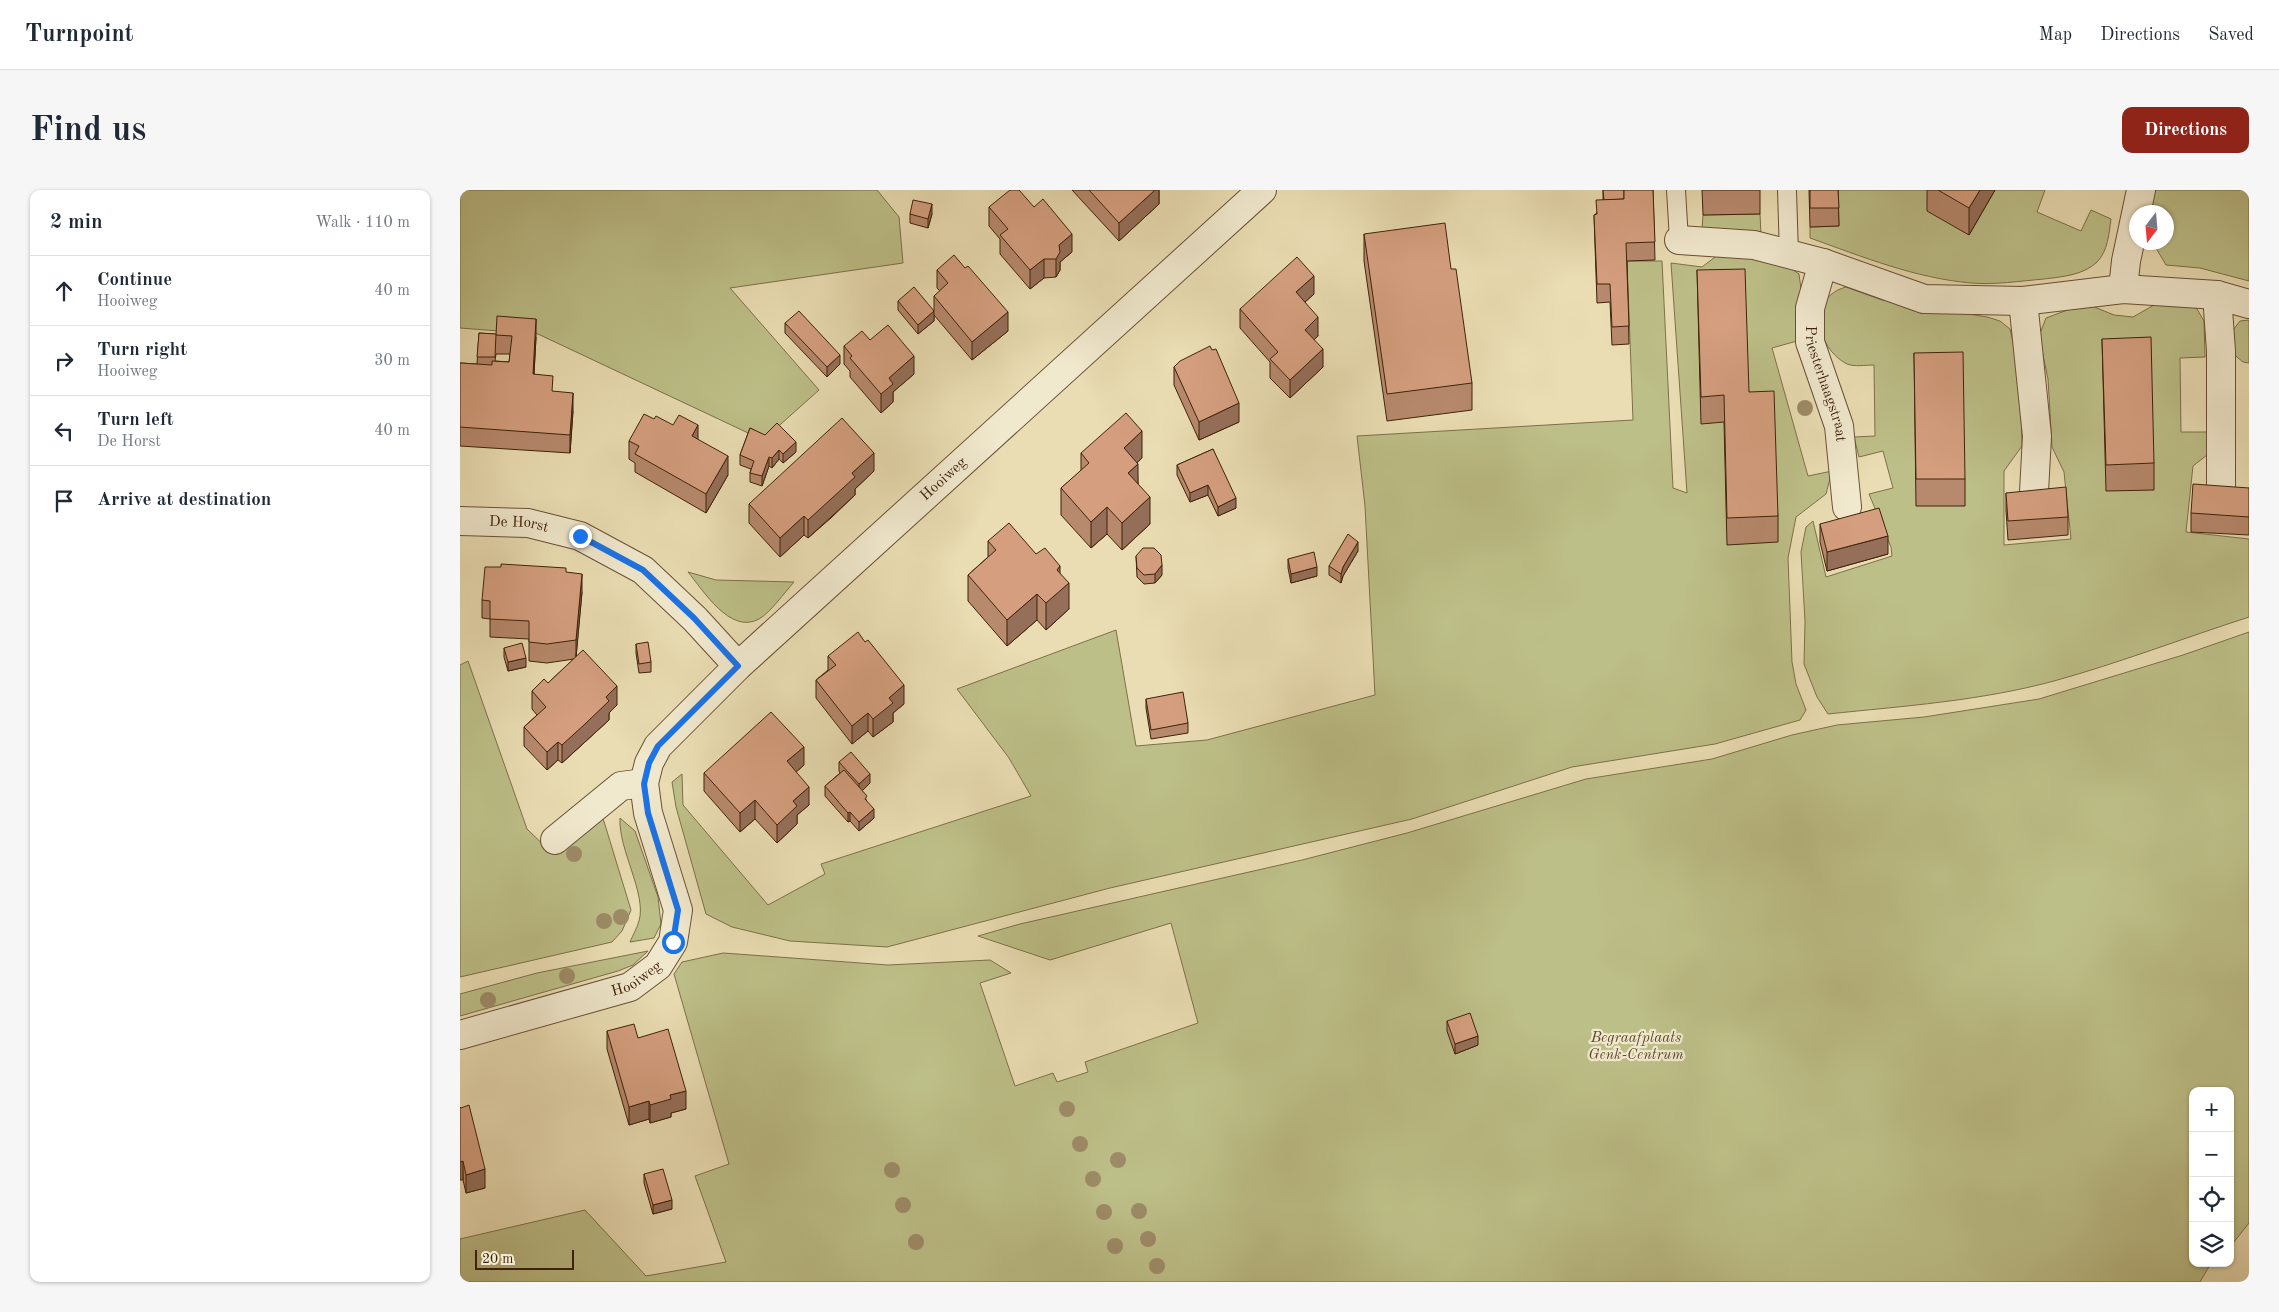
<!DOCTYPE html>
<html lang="en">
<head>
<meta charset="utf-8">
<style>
	body { margin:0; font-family:"Old Standard TT",serif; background:#f6f6f7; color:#1f2937 }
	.controls { position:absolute; right:15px; bottom:15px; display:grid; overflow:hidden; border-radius:10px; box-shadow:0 1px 4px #0004 }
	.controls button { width:45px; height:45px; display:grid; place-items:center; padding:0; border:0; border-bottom:1px solid #e0e1e3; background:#fff; color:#1f2937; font:25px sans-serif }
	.compass { position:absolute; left:1669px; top:15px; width:45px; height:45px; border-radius:50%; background:#fff; box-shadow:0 1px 4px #0004; rotate:196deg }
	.scale { position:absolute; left:15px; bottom:12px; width:99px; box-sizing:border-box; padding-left:5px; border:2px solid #3f2209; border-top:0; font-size:14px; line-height:18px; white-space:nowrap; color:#3f2209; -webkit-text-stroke:4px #f1e9ce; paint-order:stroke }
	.stop { position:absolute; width:15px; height:15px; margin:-11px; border:4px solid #1a73e8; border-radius:50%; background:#fff }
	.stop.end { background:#1a73e8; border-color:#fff; box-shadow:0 1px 5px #0008 }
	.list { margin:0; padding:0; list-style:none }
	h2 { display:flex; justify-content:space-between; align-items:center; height:65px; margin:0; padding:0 20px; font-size:21px }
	h2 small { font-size:16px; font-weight:400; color:#747a83 }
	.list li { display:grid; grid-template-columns:32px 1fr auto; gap:15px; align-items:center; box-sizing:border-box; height:70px; padding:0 20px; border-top:1px solid #e0e1e3 }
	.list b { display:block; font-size:19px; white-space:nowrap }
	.list p { margin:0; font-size:16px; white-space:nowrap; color:#747a83 }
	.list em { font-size:16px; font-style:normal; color:#747a83 }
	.icon { flex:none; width:28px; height:28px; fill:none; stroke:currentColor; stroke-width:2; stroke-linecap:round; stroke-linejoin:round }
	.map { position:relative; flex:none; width:1789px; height:1092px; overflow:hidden; border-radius:10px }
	header { display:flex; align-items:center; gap:30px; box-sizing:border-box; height:70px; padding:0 25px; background:#fff; border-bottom:1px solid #e0e1e3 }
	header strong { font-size:24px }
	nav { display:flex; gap:28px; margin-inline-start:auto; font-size:18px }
	.intro { display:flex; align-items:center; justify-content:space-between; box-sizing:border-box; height:120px; padding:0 30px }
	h1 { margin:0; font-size:35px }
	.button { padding:12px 22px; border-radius:10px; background:#8f2418; color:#fff; font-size:18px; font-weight:700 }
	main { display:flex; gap:30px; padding:0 30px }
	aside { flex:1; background:#fff; border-radius:10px; box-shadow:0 1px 4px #0004 }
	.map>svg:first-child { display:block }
	.green { fill:#bdbf88; stroke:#7e7048 }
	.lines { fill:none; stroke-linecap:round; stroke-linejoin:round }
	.lane-casing { stroke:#6a5134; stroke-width:20 }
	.street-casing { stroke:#6a5134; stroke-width:30 }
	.lane { stroke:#f1e9ce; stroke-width:18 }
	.street { stroke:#f1e9ce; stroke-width:28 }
	.tree { fill:#9d8c67 }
	.wall { fill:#b7896d; stroke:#3f2209; fill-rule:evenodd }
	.shaded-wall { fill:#956f59; stroke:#3f2209 }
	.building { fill:#d59f7f; stroke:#3f2209 }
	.route { stroke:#1a73e8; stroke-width:6 }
	.labels { text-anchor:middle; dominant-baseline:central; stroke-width:4.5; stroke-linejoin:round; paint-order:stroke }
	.street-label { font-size:15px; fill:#3f2209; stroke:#f1e9ce }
	.park-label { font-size:15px; font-style:italic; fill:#5e4929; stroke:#f1e9ce }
</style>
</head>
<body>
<header>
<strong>Turnpoint</strong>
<nav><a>Map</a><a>Directions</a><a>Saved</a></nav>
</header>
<div class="intro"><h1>Find us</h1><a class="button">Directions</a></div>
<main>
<aside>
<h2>2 min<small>Walk · 110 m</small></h2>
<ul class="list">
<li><svg class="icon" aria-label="ahead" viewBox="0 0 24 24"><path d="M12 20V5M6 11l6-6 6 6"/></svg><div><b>Continue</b><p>Hooiweg</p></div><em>40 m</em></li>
<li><svg class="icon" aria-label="right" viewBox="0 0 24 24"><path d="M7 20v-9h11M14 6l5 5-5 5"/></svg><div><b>Turn right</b><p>Hooiweg</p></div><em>30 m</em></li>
<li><svg class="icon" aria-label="left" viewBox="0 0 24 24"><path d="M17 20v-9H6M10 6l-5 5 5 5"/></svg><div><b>Turn left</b><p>De Horst</p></div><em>40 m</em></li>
<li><svg class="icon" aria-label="arrive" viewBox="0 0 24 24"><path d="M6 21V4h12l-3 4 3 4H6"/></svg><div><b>Arrive at destination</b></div></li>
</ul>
</aside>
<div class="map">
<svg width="1789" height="1092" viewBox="0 0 1789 1092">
	<rect width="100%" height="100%" fill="#eaddb3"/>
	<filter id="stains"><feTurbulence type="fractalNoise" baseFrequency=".004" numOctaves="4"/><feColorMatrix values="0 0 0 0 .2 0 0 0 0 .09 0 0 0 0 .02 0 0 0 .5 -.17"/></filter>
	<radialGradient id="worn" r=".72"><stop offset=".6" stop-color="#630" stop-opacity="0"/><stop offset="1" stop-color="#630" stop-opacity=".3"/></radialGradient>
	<g class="green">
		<polygon points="0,0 417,0 439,27 443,73 270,98 359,200 303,250 78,144 0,138"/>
		<path d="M1378,0H1585L1577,22L1621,41L1631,20L1651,29C1649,43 1648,61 1637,72C1624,85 1601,87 1584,89C1560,91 1535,95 1511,93C1455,88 1403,67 1350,48V37L1379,36Z"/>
		<polygon points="1695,0 1789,0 1789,91 1740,78 1706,75 1693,53 1706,52 1706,22 1689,22"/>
		<polygon points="1300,24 1301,45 1242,39 1243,25"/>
		<path d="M1259,64C1286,67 1317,67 1339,84L1341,99L1336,118L1337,151L1312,158L1348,286L1372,281L1366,304L1336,327L1328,368L1332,472L1336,494L1346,520L1340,530L1255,554L1112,577L952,629L650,698L427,757L330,751L272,737L246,724L216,617L212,592L222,584L223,615L308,715L365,684L361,674L571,606L549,568L497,499L656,440L676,556L747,550L915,505L905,316L897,246L1173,230L1167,71H1202L1213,298L1227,303L1211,73L1242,77Z"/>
		<path d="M1386,97L1422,110L1527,127L1540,131L1550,139L1560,181L1562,256L1544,281V355L1611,349L1604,282L1592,257L1588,189L1579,146L1586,128L1610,119L1632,116L1654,125L1673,127L1694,115L1715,111L1734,114L1744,131L1745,167L1720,168L1721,242H1747V265L1733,276L1726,342L1789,349V427C1724,448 1659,473 1594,491C1520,511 1444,516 1368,524L1357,507L1344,474L1345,431L1341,362L1346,337L1353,331L1366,387L1432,366L1431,357L1409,304L1433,298L1423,261L1399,267L1394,247L1415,246L1414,175C1406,175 1394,177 1387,174C1356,158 1346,108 1386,97Z"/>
		<polygon points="1789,130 1789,173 1783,172 1771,162 1770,144 1780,131"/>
		<path d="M228,382L256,390L334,392C325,402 310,423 299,429C270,445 243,400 228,382Z"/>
		<polygon points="1789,442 1789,1033 1770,1057 1770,901 1733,901 1733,1073 1751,1073 1740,1092 0,1092 0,1049 125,1020 186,1086 266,1072 235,986 269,974 214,784 222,772 263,763 428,775 530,770 551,783 520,793 555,896 593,883 597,892 628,882 625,872 738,833 711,733 590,770 518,746 560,734 842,670 947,643 1126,589 1252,569 1332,545 1377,535 1464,527 1579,509 1723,465"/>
		<polygon points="8,471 67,639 93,664 142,625 171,720 162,741 152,752 0,787 0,475"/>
		<path d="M160,628L175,641L198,707L201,734L194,748L170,752C173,745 177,738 179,731C187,704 158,659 160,628Z"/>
		<polygon points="188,761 173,775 158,781 0,826 0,804 77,783"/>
	</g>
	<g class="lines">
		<defs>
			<g id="lane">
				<polyline points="1216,0 1219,50"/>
				<polyline points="1327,0 1329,65"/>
			</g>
			<g id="street">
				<polyline points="1219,50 1294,55 1363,73 1464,109 1563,111 1663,99 1757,105 1789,114"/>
				<path id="s1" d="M1363,73L1350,118V152L1379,236L1387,317"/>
				<polyline points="1663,99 1666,71 1681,0"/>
				<polyline points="1757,105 1761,161 1761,296"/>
				<polyline points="1563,111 1577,246 1574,302"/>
				<path id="s2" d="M0,331L68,333L120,346L183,380L235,429L278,476"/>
				<polyline points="95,650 161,596 184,593"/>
				<path id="s3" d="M0,845L170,797L198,776L213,752L218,720L188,623L184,593L189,573L198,556L278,476L802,0"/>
			</g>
		</defs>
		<use href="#lane" class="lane-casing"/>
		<use href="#street" class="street-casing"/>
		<use href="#lane" class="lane"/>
		<use href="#street" class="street"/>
	</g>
	<g class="tree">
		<circle cx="1345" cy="218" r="8"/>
		<circle cx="114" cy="664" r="8"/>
		<circle cx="161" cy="727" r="8"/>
		<circle cx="144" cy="731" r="8"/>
		<circle cx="107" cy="786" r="8"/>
		<circle cx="28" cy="810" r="8"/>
		<circle cx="607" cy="919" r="8"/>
		<circle cx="620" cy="954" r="8"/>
		<circle cx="658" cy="970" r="8"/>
		<circle cx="432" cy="980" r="8"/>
		<circle cx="633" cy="989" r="8"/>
		<circle cx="443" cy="1015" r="8"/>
		<circle cx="679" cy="1021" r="8"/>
		<circle cx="644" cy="1022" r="8"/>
		<circle cx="688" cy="1049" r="8"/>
		<circle cx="456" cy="1052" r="8"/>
		<circle cx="655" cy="1056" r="8"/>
		<circle cx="697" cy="1076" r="8"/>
	</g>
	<g class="wall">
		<polygon points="612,0 699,0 699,14 659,51"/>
		<polygon points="1143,0 1193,0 1195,70 1167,71 1169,154 1152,155 1150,112 1137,113 1134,25 1136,24 1143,10"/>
		<polygon points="1242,0 1300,0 1300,24 1243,25"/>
		<polygon points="1349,0 1378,0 1379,36 1350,37"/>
		<polygon points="1467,0 1535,0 1509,45 1467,21"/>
		<polygon points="529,17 612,62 600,72 600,80 596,87 584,88 570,99 540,64 540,49 529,36"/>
		<polygon points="450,24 472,24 468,38 450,33"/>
		<polygon points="904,44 1012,193 1012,220 927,231 904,71"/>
		<polygon points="477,80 548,141 512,170 474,125 474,131 458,144 438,120 438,111 474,121 474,106 480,101 477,98"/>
		<polygon points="1237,80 1289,202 1318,326 1318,352 1267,355 1264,232 1241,234"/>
		<polygon points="854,104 845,112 858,146 854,150 863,177 830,208 810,188 810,172 780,138 780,119"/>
		<polygon points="325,133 380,174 367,187 325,143"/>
		<path d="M19,143L76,147L74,184L113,221L110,263L0,256V173L17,174ZM36,164H50L49,172L35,171Z"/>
		<polygon points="1642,149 1694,273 1694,300 1646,301"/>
		<polygon points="410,150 454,184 433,202 433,212 421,223 390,187 390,181 384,174 384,156"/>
		<polygon points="1454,163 1505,289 1505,316 1456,316"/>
		<polygon points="714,177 779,232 739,250 714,195"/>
		<polygon points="194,229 238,249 268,285 246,323 175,282 175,273 169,269 169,251"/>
		<polygon points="290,238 336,262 323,273 319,269 312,278 309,276 302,296 290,292 290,283 291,279 280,275 280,265"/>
		<polygon points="753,259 776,318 758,326 748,305 730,312 717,285 717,275"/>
		<polygon points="621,263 682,268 677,273 678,294 690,334 662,360 647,344 631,358 601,325 601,298 621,281"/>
		<polygon points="414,281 395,299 395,305 371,328 348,348 344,345 320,367 289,333 289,314"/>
		<polygon points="1789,298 1789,345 1731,342 1731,323"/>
		<polygon points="1546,303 1608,327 1608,345 1548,350 1546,321"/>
		<polygon points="1360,334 1428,364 1367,381 1360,352"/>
		<polygon points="528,351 576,364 600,383 609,419 586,440 577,430 547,456 508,411 508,385 528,367"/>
		<polygon points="898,361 883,386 881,393 869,385 869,376"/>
		<polygon points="676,366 702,385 695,393 684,394 677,387"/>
		<polygon points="828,369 857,386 831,393 828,378"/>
		<polygon points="106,382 122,402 116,466 157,515 149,523 149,530 125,552 102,573 98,570 87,580 64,556 64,537 77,525 72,519 72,501 88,493 114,469 87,473 69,471 69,449 30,447 30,429 22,428 22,410"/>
		<polygon points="176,454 191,472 191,482 179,483 176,463"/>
		<polygon points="44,458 66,477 48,481 44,467"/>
		<polygon points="368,466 444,514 433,523 433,532 413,547 408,541 392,554 356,508 356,490 368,480"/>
		<polygon points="686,509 728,533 728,543 691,549 686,518"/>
		<polygon points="379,572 410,593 402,600 414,628 399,641 390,631 388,632 365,606 365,596 380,583 379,581"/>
		<polygon points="344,575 336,582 349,615 337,625 337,634 317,653 295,629 280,642 244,601 244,583"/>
		<polygon points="987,831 1018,855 995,864 987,841"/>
		<polygon points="147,841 178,848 226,919 211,923 211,927 190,933 189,929 169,935 147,859"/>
		<polygon points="0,917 25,998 6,1003 3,990"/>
		<polygon points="184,984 212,1019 193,1024 184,993"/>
	</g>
	<g class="shaded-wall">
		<polygon points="695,0 699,0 699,14 659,51 659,33"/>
		<polygon points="1520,0 1535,0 1509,45 1509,18"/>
		<polygon points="472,14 472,24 468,38 468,29"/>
		<polygon points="612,44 612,62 600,72 600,80 596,87 596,69 599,55"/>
		<polygon points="584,69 584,88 570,99 570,80"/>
		<polygon points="854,86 854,104 836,120 836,102"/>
		<polygon points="474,121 474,131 458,144 458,135"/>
		<polygon points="548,122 548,141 512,170 512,152"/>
		<polygon points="858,127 858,146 845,159 845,140"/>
		<polygon points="76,129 76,147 73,202 73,184"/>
		<polygon points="863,159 863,177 830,208 830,190"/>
		<polygon points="380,165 380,174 367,187 367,177"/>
		<polygon points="454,166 454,184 433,202 433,212 421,223 421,204 429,188"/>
		<polygon points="113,203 113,221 110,263 110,245"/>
		<polygon points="779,213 779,232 739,250 739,232"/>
		<polygon points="238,235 238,254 232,246"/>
		<polygon points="682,241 682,268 664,285 664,258"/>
		<polygon points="336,252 336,262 323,273 323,264"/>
		<polygon points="319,260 319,269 312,278 312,268"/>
		<polygon points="414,263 414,281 395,299 395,305 348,348 348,330 392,283"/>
		<polygon points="268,266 268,285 246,323 246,304"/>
		<polygon points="309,267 309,276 302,296 302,286"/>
		<polygon points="678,274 678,300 668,283"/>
		<polygon points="748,295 748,305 730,312 730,303"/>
		<polygon points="690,307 690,334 662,360 662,333"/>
		<polygon points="776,308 776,318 758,326 758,317"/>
		<polygon points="647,317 647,344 631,358 631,332"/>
		<polygon points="344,326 344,345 320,367 320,348"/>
		<polygon points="1428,346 1428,364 1367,381 1367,362"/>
		<polygon points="898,352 898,361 883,386 881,393 881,384 883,377"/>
		<polygon points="702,375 702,385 695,393 695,384"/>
		<polygon points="600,376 600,400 609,393 609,419 586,440 586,413 597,380"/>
		<polygon points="857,377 857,386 831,393 831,384"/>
		<polygon points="122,384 122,402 116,468 116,450"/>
		<polygon points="577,404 577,430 547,456 547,430"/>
		<polygon points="66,468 66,477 48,481 48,472"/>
		<polygon points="444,495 444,514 433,523 433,532 413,547 413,529 429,508"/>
		<polygon points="157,496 157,515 149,523 149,530 102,573 102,555 146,507"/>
		<polygon points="408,523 408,541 392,554 392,536"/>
		<polygon points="98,552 98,570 87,580 87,562"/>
		<polygon points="344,557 344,575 327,590 327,571"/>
		<polygon points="410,584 410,593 399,604 399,594"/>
		<polygon points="349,597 349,615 337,625 337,634 317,653 317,635 333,611"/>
		<polygon points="295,610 295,629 280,642 280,623"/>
		<polygon points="414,619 414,628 399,641 399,632"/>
		<polygon points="390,622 390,631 388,632 388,623"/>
		<polygon points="1018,846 1018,855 995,864 995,854"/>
		<polygon points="226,901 226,919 211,923 211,927 190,933 190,915 210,905"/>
		<polygon points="189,911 189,929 169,935 169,917"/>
		<polygon points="3,971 3,990 0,990 0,972"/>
		<polygon points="25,979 25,998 6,1003 6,985"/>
		<polygon points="212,1010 212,1019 193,1024 193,1015"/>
	</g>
	<g class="building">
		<polygon points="550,0 559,0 574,17 583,9 612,44 599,55 600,62 596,69 584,69 570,80 540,45 548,39 529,17"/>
		<polygon points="629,0 695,0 659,33"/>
		<polygon points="1143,0 1164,0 1164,9 1144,10"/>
		<polygon points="1164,0 1193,0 1195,52 1166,53 1169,136 1152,137 1150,94 1137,94 1134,25 1137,24 1136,10 1164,9"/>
		<polygon points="1350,0 1378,0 1379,18 1350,18"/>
		<polygon points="1478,0 1520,0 1509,18"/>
		<polygon points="453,10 472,14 468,29 450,24"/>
		<polygon points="985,33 991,79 996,79 1012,193 927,204 904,44"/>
		<polygon points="494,65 505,78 508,76 548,122 512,152 474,106 488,93 477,80"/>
		<polygon points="837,67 854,86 836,102 858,127 845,140 863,159 830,190 810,169 818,162 780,119"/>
		<polygon points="1285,79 1289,202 1314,201 1318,326 1267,328 1264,205 1241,207 1237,80"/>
		<polygon points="454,97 474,121 458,135 438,111"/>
		<polygon points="339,121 380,165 367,177 325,133"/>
		<polygon points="37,126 76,129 73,184 93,186 92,201 113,203 110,245 0,237 0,173 32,175 32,171 49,172 52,146 36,145"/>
		<polygon points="428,135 454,166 429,188 433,194 421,204 390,168 392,166 384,156 402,141 410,150"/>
		<polygon points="19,143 36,144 35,167 17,167"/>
		<polygon points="1691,147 1694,273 1646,275 1642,149"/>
		<polygon points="750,156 752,160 756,159 779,213 739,232 714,177 720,171"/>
		<polygon points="1503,162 1505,289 1456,289 1454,163"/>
		<polygon points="666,223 682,241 664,258 678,274 668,283 690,307 662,333 647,317 631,332 601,298 629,273 621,263"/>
		<polygon points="184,224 194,229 196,226 213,235 219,225 238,235 232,246 268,266 246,304 175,264 179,256 169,251"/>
		<polygon points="382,228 414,263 392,283 395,287 371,309 348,330 344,326 320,348 289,314"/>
		<polygon points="317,233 336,252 323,264 319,260 312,268 309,267 302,286 290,283 294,271 280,265 290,238 305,245"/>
		<polygon points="753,259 776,308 758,317 748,295 730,303 717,275"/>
		<polygon points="1733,294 1789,298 1789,327 1731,323"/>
		<polygon points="1606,297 1608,327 1548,331 1546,303"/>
		<polygon points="1419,318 1428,346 1367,362 1360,334"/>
		<polygon points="549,333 576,364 585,358 600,376 597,380 609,393 586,413 577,404 547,430 508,385 536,360 528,351"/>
		<polygon points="888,344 898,352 883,377 881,384 869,376"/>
		<polygon points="683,358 694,358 701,365 702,375 695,384 684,385 677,378 676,366"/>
		<polygon points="854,362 857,377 831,384 828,369"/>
		<polygon points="41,374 106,378 106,382 122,384 116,450 87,454 69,452 69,431 30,429 30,411 22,410 25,377 41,377"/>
		<polygon points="398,442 405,452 408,450 444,495 429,508 433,513 413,529 408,523 392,536 356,490 376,475 368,466"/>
		<polygon points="188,452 191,472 179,474 176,454"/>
		<polygon points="62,453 66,468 48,472 44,458"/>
		<polygon points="123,460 157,496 146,507 149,511 125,534 102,555 98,552 87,562 64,537 86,517 72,501 84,489 88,493"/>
		<polygon points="723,502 728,533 691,540 686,509"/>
		<polygon points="311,522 344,557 327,571 349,597 333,611 337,616 317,635 295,610 280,623 244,583"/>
		<polygon points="391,562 410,584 399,594 379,572"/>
		<polygon points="384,580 407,606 405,609 414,619 399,632 390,622 388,623 365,596"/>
		<polygon points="1010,823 1018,846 995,854 987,831"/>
		<polygon points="174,834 178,848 208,839 226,901 210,905 211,909 190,915 189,911 169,917 147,841"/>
		<polygon points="9,915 25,979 6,985 3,971 0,972 0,917 1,918"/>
		<polygon points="203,979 212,1010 193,1015 184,984"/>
	</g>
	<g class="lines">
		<polyline class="route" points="120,346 183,380 234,428 278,476 198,556 189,573 184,594 188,623 218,720 213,752"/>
	</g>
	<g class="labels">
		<g class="street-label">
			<text stroke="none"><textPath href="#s1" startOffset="125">Priesterhaagstraat</textPath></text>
			<text stroke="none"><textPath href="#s3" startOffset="835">Hooiweg</textPath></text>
			<text stroke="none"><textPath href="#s2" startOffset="59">De Horst</textPath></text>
			<text stroke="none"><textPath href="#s3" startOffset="186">Hooiweg</textPath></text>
		</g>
		<g class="park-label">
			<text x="1176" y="848">Begraafplaats<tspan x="1176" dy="17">Genk-Centrum</tspan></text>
		</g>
	</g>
	<rect width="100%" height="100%" filter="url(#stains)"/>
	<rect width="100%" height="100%" fill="url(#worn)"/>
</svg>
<div class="controls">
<button>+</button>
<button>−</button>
<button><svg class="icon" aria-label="locate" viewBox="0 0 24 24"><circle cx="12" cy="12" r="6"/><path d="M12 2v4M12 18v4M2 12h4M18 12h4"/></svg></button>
<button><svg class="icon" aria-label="layers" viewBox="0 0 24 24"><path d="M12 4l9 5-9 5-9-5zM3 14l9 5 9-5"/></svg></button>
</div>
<svg class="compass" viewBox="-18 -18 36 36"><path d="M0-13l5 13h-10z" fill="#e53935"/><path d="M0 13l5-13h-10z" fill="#747a83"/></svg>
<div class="scale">20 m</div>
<div class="stop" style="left:213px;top:752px"></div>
<div class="stop end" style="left:120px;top:346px"></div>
</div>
</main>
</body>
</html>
